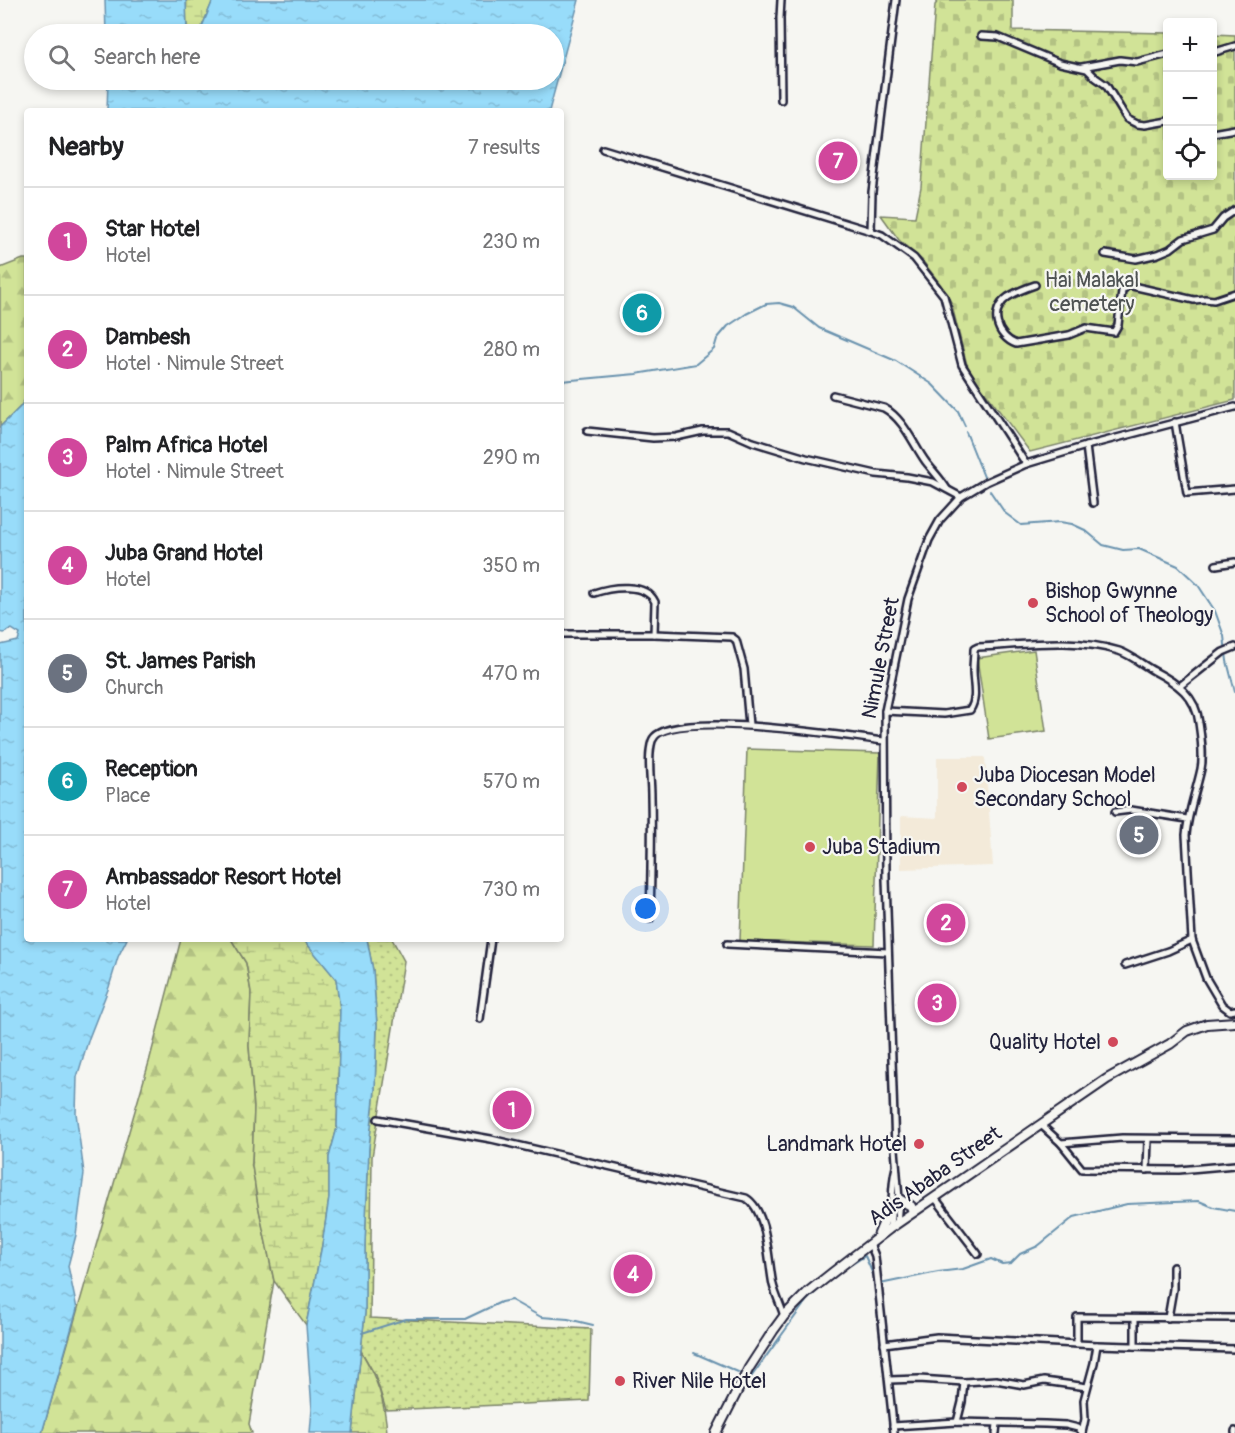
<!DOCTYPE html>
<html lang="en">
<head>
<meta charset="utf-8">
<style>
	body { margin:0; font-family:Pangolin,sans-serif; background:#f2f2f2; color:#202124 }
	.controls { position:absolute; right:18px; top:18px; display:grid; overflow:hidden; border-radius:6px; box-shadow:0 3px 9px #0003 }
	.controls button { width:54px; height:54px; display:grid; place-items:center; padding:0; border:0; border-bottom:2px solid #e0e0e0; background:#fff; color:#202124; font:30px sans-serif }
	.you { position:absolute; left:646px; top:909px; width:21px; height:21px; margin:-15px; border:4px solid #fff; border-radius:50%; background:#1a73e8; box-shadow:0 0 0 9px #1a73e833 }
	.badge { display:grid; place-items:center; width:39px; height:39px; border-radius:50%; background:#d1495b; color:#fff; font-size:20px; font-weight:700 }
	.pin { position:absolute; translate:-50% -50%; border:3px solid #fff; box-shadow:0 2px 6px #0006 }
	.list { margin:0; padding:0; list-style:none }
	h2 { display:flex; justify-content:space-between; align-items:center; height:78px; margin:0; padding:0 24px; font-size:26px }
	h2 small { font-size:20px; font-weight:400; color:#757577 }
	.list li { display:grid; grid-template-columns:39px 1fr auto; gap:18px; align-items:center; box-sizing:border-box; height:108px; padding:0 24px; border-top:2px solid #e0e0e0 }
	.list b { display:block; font-size:22px; white-space:nowrap }
	.list p { margin:0; font-size:20px; white-space:nowrap; color:#757577 }
	.list em { font-size:20px; font-style:normal; color:#757577 }
	.icon { flex:none; width:33px; height:33px; fill:none; stroke:currentColor; stroke-width:2; stroke-linecap:round; stroke-linejoin:round }
	.map { position:relative; flex:none; width:1235px; height:1433px; overflow:hidden }
	.search { position:absolute; background:#fff; box-shadow:0 3px 9px #0003; left:24px; top:24px; width:540px; height:66px; display:flex; align-items:center; gap:15px; box-sizing:border-box; padding:0 21px; border-radius:33px; color:#757577; font-size:22px }
	.panel { position:absolute; background:#fff; box-shadow:0 3px 9px #0003; left:24px; top:108px; width:540px; height:834px; border-radius:6px }
	.map>svg:first-child { display:block }
	.built { fill:#f3ead9 }
	.grass { fill:url(#grass-dots); stroke:#7a8269; stroke-width:1.5 }
	.forest { fill:url(#forest-firs); stroke:#7a8269; stroke-width:1.5 }
	.wetland { fill:url(#wetland-marsh); stroke:#7a8269; stroke-width:1.5 }
	.cemetery { fill:url(#cemetery-stones); stroke:#7a8269; stroke-width:1.5 }
	.pitch { fill:#d1e397; stroke:#7a8269; stroke-width:1.5 }
	.water { fill:url(#water-ripples); stroke:#6992ae; stroke-width:1.5 }
	.lines { fill:none; stroke-linecap:round; stroke-linejoin:round }
	.stream { stroke:#6992ae; stroke-width:2 }
	.street-casing { stroke:#22223b; stroke-width:10 }
	.secondary-casing { stroke:#22223b; stroke-width:12 }
	.street { stroke:#f6f6f2; stroke-width:5 }
	.secondary { stroke:#f6f6f2; stroke-width:8 }
	.poi-dot { fill:#d1495b; stroke:#f6f6f2; stroke-width:2 }
	.labels { text-anchor:middle; dominant-baseline:central; stroke-width:4.5; stroke-linejoin:round; paint-order:stroke }
	.park-label { font-size:21px; fill:#4e5252; stroke:#f6f6f2 }
	.poi-label { font-size:21px; fill:#22223b; stroke:#f6f6f2; text-anchor:start }
	.street-label { font-size:21px; fill:#22223b; stroke:#f6f6f2 }
</style>
</head>
<body>
<div class="map">
<svg width="1235" height="1433" viewBox="0 0 1235 1433">
	<defs>
		<pattern id="grass-dots" width="8" height="8" patternUnits="userSpaceOnUse" patternTransform="scale(1.5)"><rect width="8" height="8" fill="#d1e397"/><path d="M2 2h.1M6 6h.1" fill="none" stroke="#b3c283" stroke-width="1.8" stroke-linecap="round"/></pattern>
		<pattern id="forest-firs" width="22" height="20" patternUnits="userSpaceOnUse" patternTransform="scale(1.5)"><rect width="22" height="20" fill="#d1e397"/><path d="M5 1l3.5 6h-7zM16 11l3.5 6h-7z" fill="#b3c283"/></pattern>
		<pattern id="wetland-marsh" width="20" height="14" patternUnits="userSpaceOnUse" patternTransform="scale(1.5)"><rect width="20" height="14" fill="#d1e397"/><path d="M1 5h8M5 5V1M11 12h8M15 12V8" fill="none" stroke="#b3c283"/></pattern>
		<pattern id="cemetery-stones" width="16" height="16" patternUnits="userSpaceOnUse" patternTransform="scale(1.5)"><rect width="16" height="16" fill="#d1e397"/><path d="M2 7V4a2 2 0 0 1 4 0v3zM10 15v-3a2 2 0 0 1 4 0v3z" fill="#b3c283"/></pattern>
		<pattern id="water-ripples" width="26" height="14" patternUnits="userSpaceOnUse" patternTransform="scale(1.5)"><rect width="26" height="14" fill="#98dcfa"/><path d="M2 4q2-2 4 0t4 0M15 11q2-2 4 0t4 0" fill="none" stroke="#83bcd7"/></pattern>
	</defs>
	<rect width="100%" height="100%" fill="#f6f6f2"/>
	<filter id="ink" filterUnits="userSpaceOnUse"><feTurbulence type="fractalNoise" baseFrequency=".0167" numOctaves="2"/><feDisplacementMap in="SourceGraphic" scale="12" xChannelSelector="R" yChannelSelector="G"/><feConvolveMatrix kernelMatrix="1 2 1 2 8 2 1 2 1" color-interpolation-filters="sRGB"/></filter>
	<g filter="url(#ink)">
		<polygon class="built" points="937,757 985,757 993,866 901,869 901,816 937,818"/>
		<polygon class="grass" points="367,939 392,939 404,961 372,1157 370,1318 591,1329 589,1401 386,1410 375,1375 361,1351 365,1313 365,1244 369,1147 375,1089 377,1025 373,970"/>
		<g class="forest">
			<polygon points="23,259 27,259 27,397 20,407 0,427 0,268"/>
			<polygon points="181,939 231,939 246,963 251,992 249,1046 254,1107 252,1166 258,1204 274,1281 249,1424 252,1433 42,1433 149,1062"/>
		</g>
		<g class="wetland">
			<polygon points="186,0 213,0 199,34 187,34"/>
			<polygon points="231,939 303,939 336,979 340,1009 337,1128 329,1157 329,1198 322,1245 306,1325 274,1281 258,1205 252,1166 254,1107 249,1046 251,992 246,963"/>
			<path d="M361,1351C377,1378 385,1401 387,1433H352Z"/>
		</g>
		<polygon class="cemetery" points="939,0 1013,0 1013,30 1167,33 1168,176 1212,176 1213,34 1235,35 1235,400 1030,452 968,369 951,302 941,285 922,260 899,240 881,215 915,217 921,187 935,5"/>
		<g class="pitch">
			<polygon points="1034,650 1046,731 989,739 977,658"/>
			<polygon points="747,749 880,753 874,945 740,941"/>
		</g>
		<g class="water">
			<polygon points="105,0 186,0 187,34 106,34"/>
			<polygon points="213,0 579,0 549,111 107,111 108,80 554,80 554,34 199,34"/>
			<polygon points="27,397 27,939 127,939 118,957 109,987 89,1038 77,1077 76,1113 84,1173 76,1235 68,1266 77,1309 42,1433 0,1433 0,645 18,641 20,634 12,629 4,633 0,632 0,427 20,407"/>
			<polygon points="303,939 367,939 373,970 377,1025 375,1089 369,1147 365,1244 365,1313 352,1433 310,1433 312,1409 306,1325 322,1245 329,1198 329,1157 337,1128 340,1009 336,979"/>
		</g>
		<g class="lines">
			<g class="stream">
				<polyline points="561,381 636,374 696,364 714,349 717,339 728,326 746,314 766,304 779,303 793,307 819,328 896,361 932,384 958,411 965,426"/>
				<polyline points="966,432 986,482"/>
				<polyline points="990,491 1005,513 1021,525 1060,522 1072,524 1085,530 1103,545 1123,550 1139,549 1178,566 1198,585 1215,611 1224,636 1227,661 1235,692"/>
				<polyline points="841,1271 865,1256 875,1279"/>
				<polyline points="880,1284 938,1272 963,1269 991,1259 1002,1264 1011,1263 1020,1254 1038,1246 1074,1217 1127,1204 1199,1201 1213,1207 1235,1211"/>
				<polyline points="362,1333 406,1319 465,1319 501,1302 511,1300 541,1317 568,1319 593,1325"/>
				<polyline points="694,1353 745,1375"/>
				<polyline points="749,1380 807,1300 829,1280"/>
			</g>
			<defs>
				<g id="street">
					<polyline points="781,0 780,18 781,100"/>
					<polyline points="981,36 998,37 1060,63 1087,69 1096,78 1106,85 1127,119 1137,124 1145,125 1168,121"/>
					<polyline points="1212,53 1235,46"/>
					<polyline points="1082,67 1120,60 1137,62 1168,54"/>
					<polyline points="1212,133 1235,129"/>
					<polyline points="603,149 871,231 882,235 914,258 944,296 962,365 1026,464"/>
					<polyline points="871,231 872,192 896,0"/>
					<polyline points="1105,254 1136,259 1158,254 1170,249 1183,239 1213,230 1223,218 1235,210"/>
					<path d="M1035,285C1026,288 1016,292 1008,297C988,311 997,337 1016,344L1069,335L1086,328L1114,332L1118,325L1122,291L1128,285L1194,300L1205,299L1214,300L1235,293"/>
					<path d="M833,395L884,408C904,419 913,444 926,462C933,471 941,479 947,489"/>
					<polyline points="1175,422 1187,493 1235,489"/>
					<polyline points="587,431 653,438 676,437 703,431 728,431 753,442 806,458 876,474 907,477 933,482 961,497"/>
					<polyline points="1086,446 1093,503"/>
					<polyline points="1216,565 1235,562"/>
					<path d="M594,593C611,587 646,582 655,602L654,634"/>
					<polyline points="561,634 654,634 732,637 736,640 744,669 749,725"/>
					<polyline points="1180,686 1223,652 1235,647"/>
					<path d="M885,711L944,714L970,710C978,698 973,684 973,670C973,663 974,656 974,649L978,647C1024,645 1074,637 1119,651C1131,655 1143,665 1154,671C1177,683 1196,696 1199,723C1201,737 1204,755 1201,769C1196,792 1188,812 1186,835L1192,940L1206,978L1222,1005L1230,1011L1235,1010"/>
					<polyline points="1115,812 1131,810 1187,819"/>
					<path d="M650,919C651,878 652,837 651,796C651,779 647,757 652,741C663,707 852,737 884,741"/>
					<polyline points="727,944 888,952"/>
					<polyline points="1125,965 1168,951 1192,940"/>
					<polyline points="480,1019 491,939"/>
					<path d="M378,1119L491,1139L746,1198C768,1211 768,1261 773,1285C776,1296 781,1306 784,1316"/>
					<polyline points="1041,1125 1061,1143 1082,1169 1179,1170 1235,1165"/>
					<polyline points="1061,1143 1122,1138 1235,1139"/>
					<polyline points="1147,1170 1148,1139"/>
					<polyline points="935,1198 978,1254"/>
					<polyline points="897,1224 899,1199 895,1149 886,879 885,711 908,599 929,540 940,520 961,497 986,482 1026,464 1086,446 1235,407"/>
					<path d="M889,1229C894,1209 890,1188 896,1167"/>
					<polyline points="870,1244 875,1256 894,1433"/>
					<polyline points="1168,1318 1173,1289 1173,1267"/>
					<polyline points="1135,1319 1135,1346"/>
					<polyline points="1077,1342 1077,1317 1235,1318"/>
					<polyline points="884,1344 937,1337 1097,1345"/>
					<polyline points="889,1380 919,1379 964,1382 996,1380 1024,1385 1044,1381 1087,1387"/>
					<polyline points="957,1422 962,1402 964,1382"/>
					<polyline points="893,1426 957,1422 1045,1424 1066,1425 1078,1428 1082,1432"/>
					<polyline points="996,1433 997,1424"/>
					<polyline points="1082,1433 1085,1419 1084,1400 1094,1363 1097,1345 1235,1349"/>
					<polyline points="1235,1433 1235,1431"/>
				</g>
				<g id="secondary">
					<polyline points="899,1199 911,1206 913,1212"/>
					<polyline points="878,1236 890,1207"/>
					<polyline points="716,1433 749,1368 773,1331 784,1316 808,1292 832,1273 889,1229 1107,1079 1170,1044 1187,1031 1207,1024 1235,1022"/>
				</g>
			</defs>
			<use href="#street" class="street-casing"/>
			<use href="#secondary" class="secondary-casing"/>
			<use href="#street" class="street"/>
			<use href="#secondary" class="secondary"/>
		</g>
	</g>
	<g class="poi-dot">
		<circle cx="1033" cy="603" r="6"/>
		<circle cx="962" cy="787" r="6"/>
		<circle cx="810" cy="847" r="6"/>
		<circle cx="1113" cy="1042" r="6"/>
		<circle cx="919" cy="1144" r="6"/>
		<circle cx="620" cy="1381" r="6"/>
	</g>
	<g class="labels">
		<g class="park-label">
			<text x="1092" y="280">Hai Malakal<tspan x="1092" dy="24">cemetery</tspan></text>
		</g>
		<g class="poi-label">
			<text x="1045" y="591">Bishop Gwynne<tspan x="1045" dy="24">School of Theology</tspan></text>
			<text x="974" y="775">Juba Diocesan Model<tspan x="974" dy="24">Secondary School</tspan></text>
			<text x="822" y="847">Juba Stadium</text>
			<text x="1101" y="1042" text-anchor="end">Quality Hotel</text>
			<text x="907" y="1144" text-anchor="end">Landmark Hotel</text>
			<text x="632" y="1381">River Nile Hotel</text>
		</g>
		<g class="street-label">
			<text transform="translate(881 658) rotate(-79)">Nimule Street</text>
			<text transform="translate(935 1176) rotate(-35)">Adis Ababa Street</text>
		</g>
	</g>
</svg>
<div class="controls">
<button>+</button>
<button>−</button>
<button><svg class="icon" aria-label="locate" viewBox="0 0 24 24"><circle cx="12" cy="12" r="6"/><path d="M12 2v4M12 18v4M2 12h4M18 12h4"/></svg></button>
</div>
<div class="you"></div>
<div class="pin badge" style="left:512px;top:1110px;background:#d1479c">1</div>
<div class="pin badge" style="left:946px;top:923px;background:#d1479c">2</div>
<div class="pin badge" style="left:937px;top:1003px;background:#d1479c">3</div>
<div class="pin badge" style="left:633px;top:1274px;background:#d1479c">4</div>
<div class="pin badge" style="left:1139px;top:835px;background:#6b7280">5</div>
<div class="pin badge" style="left:642px;top:313px;background:#0f9aa8">6</div>
<div class="pin badge" style="left:838px;top:161px;background:#d1479c">7</div>
<div class="search"><svg class="icon" aria-label="search" viewBox="0 0 24 24"><circle cx="10" cy="10" r="6"/><path d="M15 15l6 6"/></svg>Search here</div>
<section class="panel">
<h2>Nearby<small>7 results</small></h2>
<ul class="list">
<li><span class="badge" style="background:#d1479c">1</span><div><b>Star Hotel</b><p>Hotel</p></div><em>230 m</em></li>
<li><span class="badge" style="background:#d1479c">2</span><div><b>Dambesh</b><p>Hotel · Nimule Street</p></div><em>280 m</em></li>
<li><span class="badge" style="background:#d1479c">3</span><div><b>Palm Africa Hotel</b><p>Hotel · Nimule Street</p></div><em>290 m</em></li>
<li><span class="badge" style="background:#d1479c">4</span><div><b>Juba Grand Hotel</b><p>Hotel</p></div><em>350 m</em></li>
<li><span class="badge" style="background:#6b7280">5</span><div><b>St. James Parish</b><p>Church</p></div><em>470 m</em></li>
<li><span class="badge" style="background:#0f9aa8">6</span><div><b>Reception</b><p>Place</p></div><em>570 m</em></li>
<li><span class="badge" style="background:#d1479c">7</span><div><b>Ambassador Resort Hotel</b><p>Hotel</p></div><em>730 m</em></li>
</ul>
</section>
</div>
</body>
</html>
